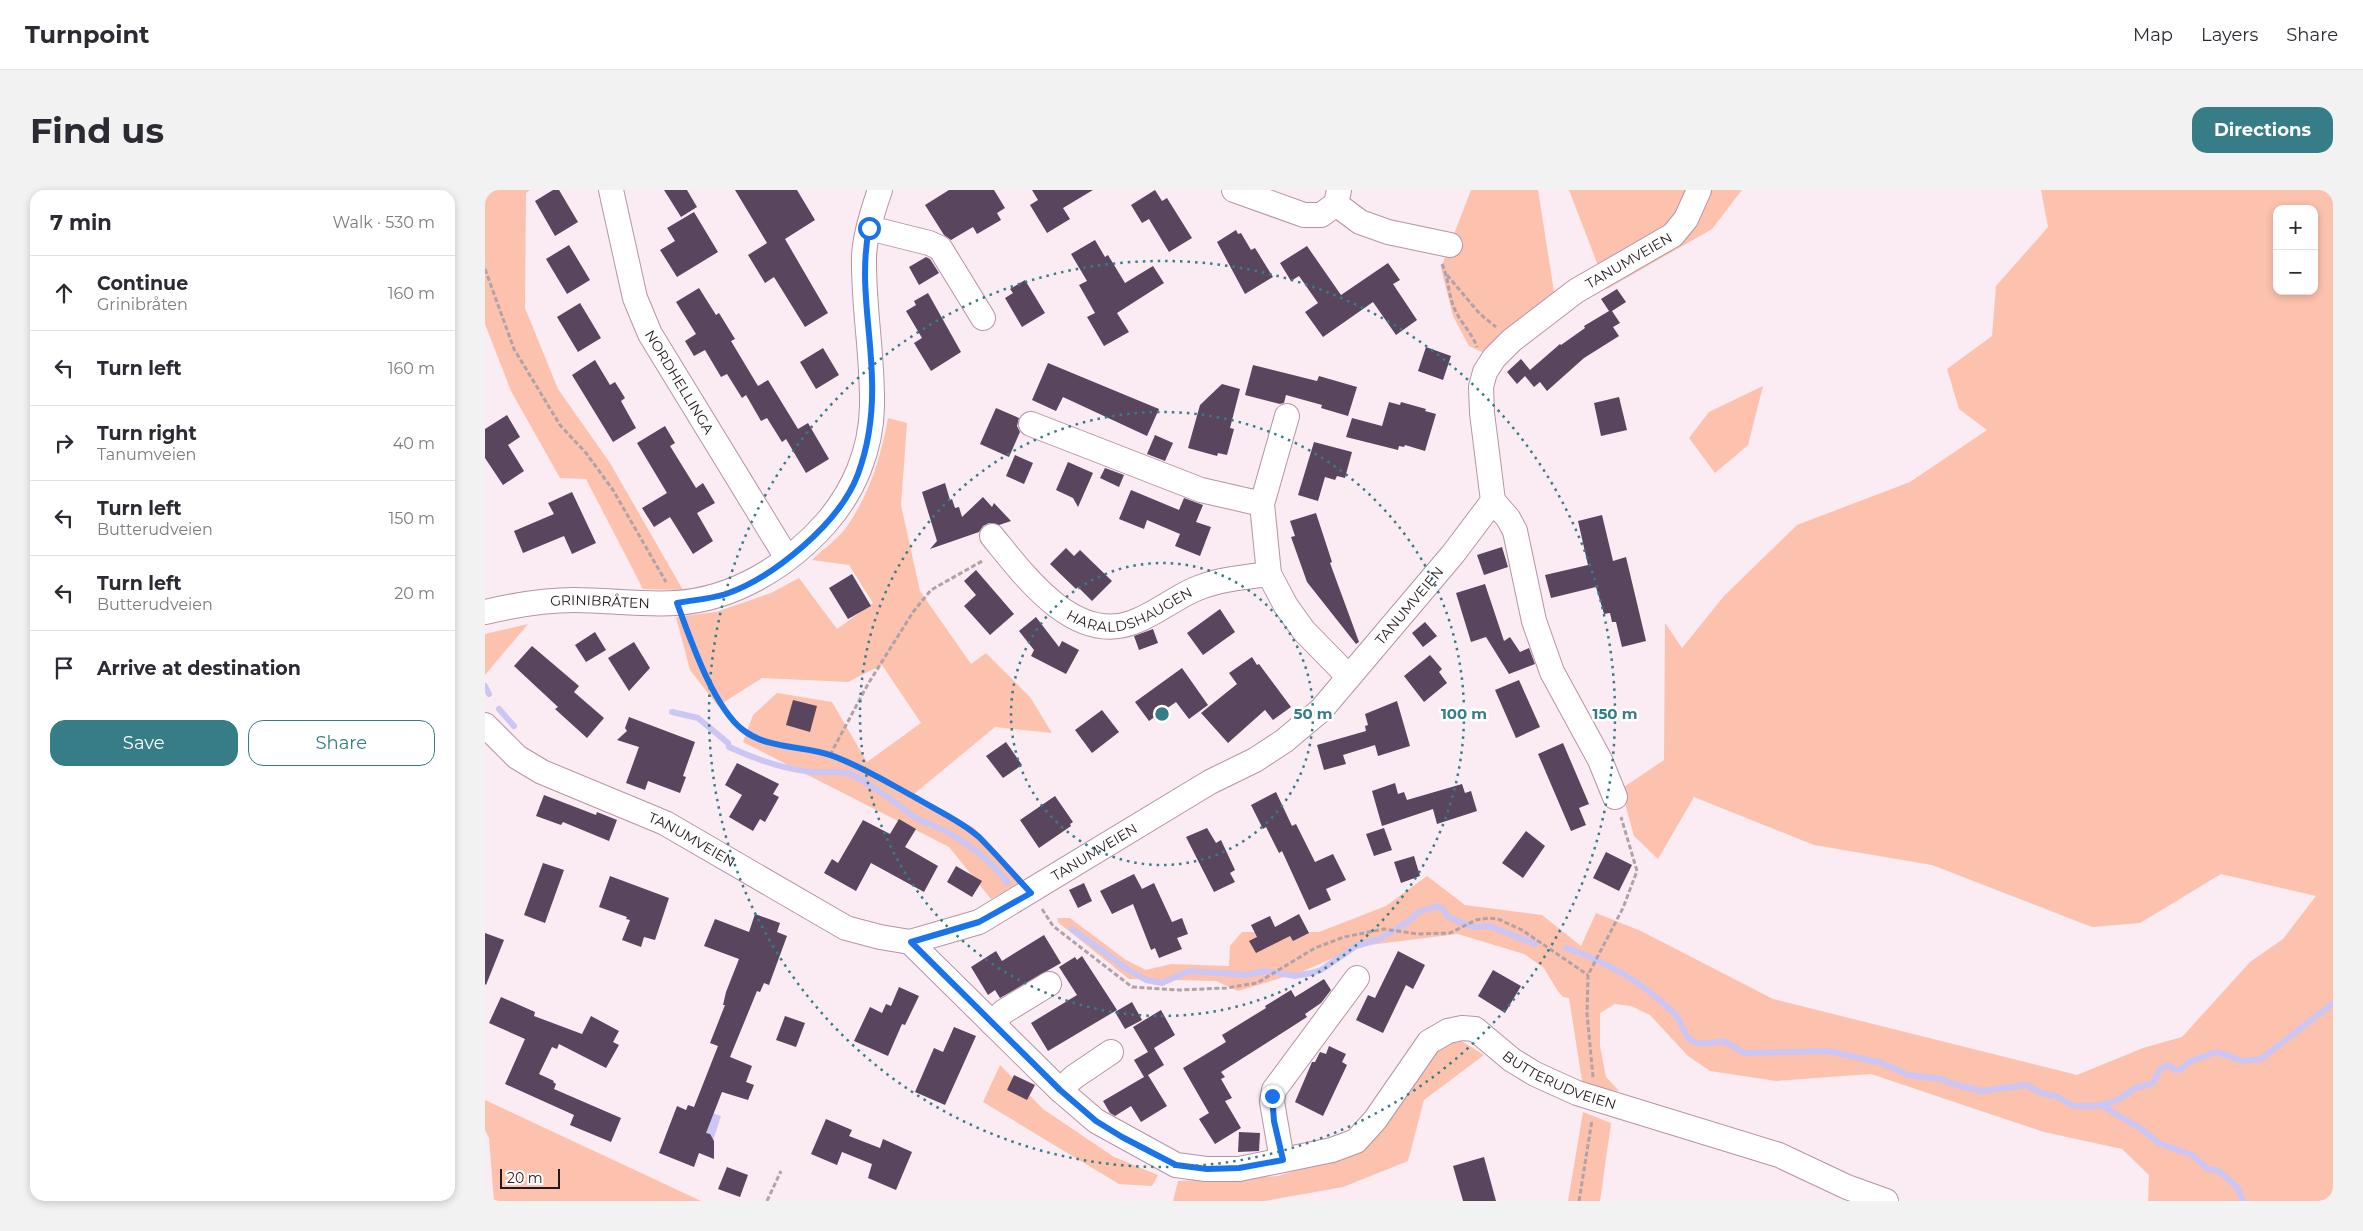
<!DOCTYPE html>
<html lang="en">
<head>
<meta charset="utf-8">
<style>
	body { margin:0; font-family:Montserrat,sans-serif; background:#f2f2f3; color:#2b2b33 }
	.controls { position:absolute; right:15px; top:15px; display:grid; overflow:hidden; border-radius:10px; box-shadow:0 2px 8px #0003 }
	.controls button { width:45px; height:45px; display:grid; place-items:center; padding:0; border:0; border-bottom:1px solid #e1e1e2; background:#fff; color:#2b2b33; font:25px sans-serif }
	.scale { position:absolute; left:15px; bottom:12px; width:60px; box-sizing:border-box; padding-left:5px; border:2px solid #24171e; border-top:0; font-size:14px; line-height:18px; white-space:nowrap; color:#24171e; -webkit-text-stroke:4px #fff; paint-order:stroke }
	.stop { position:absolute; width:15px; height:15px; margin:-11px; border:4px solid #1a73e8; border-radius:50%; background:#fff }
	.stop.end { background:#1a73e8; border-color:#fff; box-shadow:0 1px 5px #0008 }
	.list { margin:0; padding:0; list-style:none }
	h2 { display:flex; justify-content:space-between; align-items:center; height:65px; margin:0; padding:0 20px; font-size:21px }
	h2 small { font-size:16px; font-weight:400; color:#7c7c81 }
	.list li { display:grid; grid-template-columns:32px 1fr auto; gap:15px; align-items:center; box-sizing:border-box; height:75px; padding:0 20px; border-top:1px solid #e1e1e2 }
	.list b { display:block; font-size:19px; white-space:nowrap }
	.list p { margin:0; font-size:16px; white-space:nowrap; color:#7c7c81 }
	.list em { font-size:16px; font-style:normal; color:#7c7c81 }
	.actions { display:flex; gap:10px; padding:15px 20px }
	.actions a { flex:1; padding:11px 0; border:1px solid #367d88; border-radius:15px; text-align:center; font-size:18px; color:#367d88 }
	.actions .main { background:#367d88; color:#fff }
	.icon { flex:none; width:28px; height:28px; fill:none; stroke:currentColor; stroke-width:2; stroke-linecap:round; stroke-linejoin:round }
	.map { position:relative; flex:none; width:1848px; height:1011px; overflow:hidden; border-radius:15px }
	header { display:flex; align-items:center; gap:30px; box-sizing:border-box; height:70px; padding:0 25px; background:#fff; border-bottom:1px solid #e1e1e2 }
	header strong { font-size:24px }
	nav { display:flex; gap:28px; margin-inline-start:auto; font-size:18px }
	.intro { display:flex; align-items:center; justify-content:space-between; box-sizing:border-box; height:120px; padding:0 30px }
	h1 { margin:0; font-size:35px }
	.button { padding:12px 22px; border-radius:15px; background:#367d88; color:#fff; font-size:18px; font-weight:700 }
	main { display:flex; gap:30px; padding:0 30px }
	aside { flex:1; background:#fff; border-radius:15px; box-shadow:0 2px 8px #0003 }
	.map>svg:first-child { display:block }
	.green { fill:#fcc2ad; fill-rule:evenodd }
	.water { fill:#ccc6f4 }
	.lines { fill:none; stroke-linecap:round; stroke-linejoin:round }
	.stream { stroke:#ccc6f4; stroke-width:6 }
	.building { fill:#59455e }
	.minor-casing { stroke:#b694a6; stroke-width:26 }
	.path { stroke:#b1a2aa; stroke-width:3; stroke-dasharray:5 2.5; stroke-linecap:butt }
	.minor { stroke:#fff; stroke-width:24 }
	.route { stroke:#1a73e8; stroke-width:6 }
	.ring { fill:none; stroke:#367d88; stroke-width:2.5; stroke-dasharray:2.5 5 }
	.labels { text-anchor:middle; dominant-baseline:central; stroke-width:5; stroke-linejoin:round; paint-order:stroke }
	.street-label { font-size:14px; fill:#24171e; stroke:#fff }
	.centre { fill:#367d88; stroke:#fff; stroke-width:2.5 }
	.ring-label { font-size:15px; text-anchor:middle; font-weight:bold; fill:#367d88; stroke:#fff; stroke-width:5; stroke-linejoin:round; paint-order:stroke }
</style>
</head>
<body>
<header>
<strong>Turnpoint</strong>
<nav><a>Map</a><a>Layers</a><a>Share</a></nav>
</header>
<div class="intro"><h1>Find us</h1><a class="button">Directions</a></div>
<main>
<aside>
<h2>7 min<small>Walk · 530 m</small></h2>
<ul class="list">
<li><svg class="icon" aria-label="ahead" viewBox="0 0 24 24"><path d="M12 20V5M6 11l6-6 6 6"/></svg><div><b>Continue</b><p>Grinibråten</p></div><em>160 m</em></li>
<li><svg class="icon" aria-label="left" viewBox="0 0 24 24"><path d="M17 20v-9H6M10 6l-5 5 5 5"/></svg><div><b>Turn left</b></div><em>160 m</em></li>
<li><svg class="icon" aria-label="right" viewBox="0 0 24 24"><path d="M7 20v-9h11M14 6l5 5-5 5"/></svg><div><b>Turn right</b><p>Tanumveien</p></div><em>40 m</em></li>
<li><svg class="icon" aria-label="left" viewBox="0 0 24 24"><path d="M17 20v-9H6M10 6l-5 5 5 5"/></svg><div><b>Turn left</b><p>Butterudveien</p></div><em>150 m</em></li>
<li><svg class="icon" aria-label="left" viewBox="0 0 24 24"><path d="M17 20v-9H6M10 6l-5 5 5 5"/></svg><div><b>Turn left</b><p>Butterudveien</p></div><em>20 m</em></li>
<li><svg class="icon" aria-label="arrive" viewBox="0 0 24 24"><path d="M6 21V4h12l-3 4 3 4H6"/></svg><div><b>Arrive at destination</b></div></li>
</ul>
<div class="actions"><a class="main">Save</a><a>Share</a></div>
</aside>
<div class="map">
<svg width="1848" height="1011" viewBox="0 0 1848 1011">
	<rect width="100%" height="100%" fill="#fbebf3"/>
	<g class="green">
		<polygon points="0,0 45,0 41,3 40,118 73,199 125,273 198,400 158,399 101,289 75,288 26,201 0,134"/>
		<polygon points="986,0 1053,0 1070,108 999,163 984,156 968,126 956,78"/>
		<polygon points="1084,0 1257,0 1227,39 1122,99"/>
		<path d="M1556,0H1848V1011H1663L1664,985L1637,959L1559,942L1386,884L1291,891L1225,881L1203,866L1165,825L1146,816L1130,814L1115,823V856L1121,887L1134,901L1098,897L1084,808L1078,807L1072,800L1059,778L1039,764L973,744L876,756L816,782L753,801L731,791L644,789L574,733L572,728H585L641,770L661,780L686,774L744,776L745,756L757,742H834L901,716L942,686L980,715L1057,725L1096,756L1111,723L1156,741L1288,809L1592,885L1658,858L1697,847L1765,772L1798,749L1831,706L1736,684L1655,733L1607,737L1447,675L1329,655L1209,607L1173,669L1149,646L1136,599L1179,570L1180,433L1197,458L1239,406L1312,335L1425,292L1502,240L1474,219L1462,179L1507,146L1511,96L1563,37ZM1792,19H1829V101H1792Z"/>
		<polygon points="1278,196 1263,255 1230,283 1204,248 1224,222"/>
		<path d="M403,228L422,233L416,315L435,401L486,474L501,463L545,507L567,543L510,537L429,604L488,637L538,691L506,709L464,657L258,552L268,525L292,503L347,512L382,572L436,533L397,475L363,492L277,488L233,516L205,480L191,427L231,422L286,403L314,388L352,439L388,413L364,375L327,370C337,360 352,350 360,339C384,306 396,267 403,228Z"/>
		<polygon points="43,434 0,485 0,444"/>
		<polygon points="975,850 999,865 939,910 923,971 858,997 780,1011 688,1011 693,991 793,986 867,963 957,854"/>
		<polygon points="515,875 558,919 629,967 673,985 667,996 634,994 498,912"/>
		<polygon points="0,910 216,1011 9,1011 4,948 0,940"/>
		<polygon points="1098,922 1126,933 1115,1011 1083,1011"/>
	</g>
	<polygon class="water" points="219,920 236,926 224,963 206,957"/>
	<g class="lines">
		<g class="stream">
			<polyline points="0,496 4,504"/>
			<polyline points="14,519 29,536"/>
			<path d="M187,522L213,528L243,553L244,557C270,569 298,579 327,582C338,583 352,581 361,583C375,586 415,616 428,626C438,633 452,636 462,642C486,655 506,672 523,693"/>
			<polyline points="587,739 645,781 661,790 677,793 704,781 761,785 780,781 810,786 826,783 836,780 871,756 895,749 925,730 933,722 952,716 958,719 963,727 982,735 992,737 1004,736 1050,754"/>
			<path d="M1081,758C1121,771 1159,794 1190,824C1196,830 1200,847 1205,850C1215,856 1229,852 1239,851L1259,863L1343,861L1397,873L1423,885L1456,889L1471,895L1497,901L1542,895L1556,903L1573,907L1589,916H1611L1624,913L1634,909L1650,898L1668,893L1675,879L1683,875L1690,880L1696,879L1705,871L1732,862L1758,871L1776,869L1848,813"/>
			<polyline points="1616,915 1658,940 1675,954 1707,965 1723,979 1734,981 1752,997 1758,1011"/>
		</g>
	</g>
	<g class="building">
		<polygon points="68,0 74,0 93,32 70,46 50,11"/>
		<polygon points="179,0 202,0 212,17 196,27"/>
		<polygon points="250,0 312,0 330,30 300,49 343,123 320,137 289,87 280,93 263,65 282,53"/>
		<polygon points="464,0 509,0 520,18 512,23 516,30 492,44 488,37 466,50 459,45 440,15"/>
		<polygon points="547,0 608,0 578,18 585,29 562,43 545,15 553,10"/>
		<polygon points="670,0 677,11 682,8 707,48 684,62 664,29 657,33 646,15"/>
		<polygon points="209,22 233,62 192,87 175,60 190,51 182,38"/>
		<polygon points="751,40 753,44 756,43 766,60 770,58 788,87 760,104 732,52"/>
		<polygon points="610,50 620,67 623,65 640,93 668,76 679,93 632,123 644,142 619,156 602,127 610,123 594,95 602,91 586,64"/>
		<polygon points="84,55 105,90 82,104 61,69"/>
		<polygon points="822,56 856,105 903,73 915,90 908,94 932,130 911,145 888,112 838,147 820,122 833,113 814,86 806,91 795,73"/>
		<polygon points="441,67 445,69 454,83 434,95 424,77"/>
		<polygon points="540,90 560,123 537,137 520,108 528,103 525,99"/>
		<polygon points="214,98 231,125 234,123 250,149 246,151 273,196 283,190 313,239 323,233 344,269 321,283 301,249 297,252 282,228 276,231 261,205 257,208 242,184 236,187 220,160 209,166 200,151 211,144 191,112"/>
		<polygon points="1132,99 1141,112 1127,121 1135,133 1128,137 1134,146 1099,168 1062,201 1055,192 1049,197 1040,186 1032,194 1022,182 1036,169 1045,180 1075,154 1076,155 1100,138 1099,136 1124,121 1116,109"/>
		<polygon points="443,103 476,162 446,181 429,153 437,148 421,121 431,115 429,111"/>
		<polygon points="95,113 116,148 93,162 72,127"/>
		<polygon points="941,157 966,166 958,190 933,181"/>
		<polygon points="338,158 354,185 331,199 315,172"/>
		<polygon points="110,170 125,195 130,192 140,208 136,211 151,238 128,252 87,185"/>
		<polygon points="563,173 674,219 662,246 578,207 571,221 547,210"/>
		<polygon points="768,175 832,191 834,186 872,197 863,226 836,218 837,215 801,205 799,213 795,214 760,205"/>
		<polygon points="737,194 755,199 745,238 749,239 742,265 733,263 732,266 703,258 715,215"/>
		<polygon points="1134,207 1142,240 1116,246 1109,213"/>
		<polygon points="904,212 915,215 916,212 941,219 940,221 951,224 940,261 920,255 919,257 914,256 913,260 861,247 867,228 897,236"/>
		<polygon points="511,218 534,228 532,236 535,242 524,267 495,254"/>
		<polygon points="22,225 35,247 23,255 39,281 18,295 0,268 0,239"/>
		<polygon points="180,236 190,253 185,256 211,298 218,293 230,313 212,323 228,351 208,364 185,327 169,337 157,318 182,303 152,253"/>
		<polygon points="670,245 688,253 680,271 662,264"/>
		<polygon points="829,252 867,262 860,288 852,286 850,290 840,287 833,311 813,305"/>
		<polygon points="530,265 548,273 539,294 521,286"/>
		<polygon points="583,272 608,283 593,317 588,308 571,300"/>
		<polygon points="620,278 639,285 634,297 615,288"/>
		<polygon points="460,293 465,310 467,309 470,318 474,317 477,327 498,307 507,317 509,313 526,331 514,335 504,333 498,336 494,342 445,359 452,351 437,302"/>
		<polygon points="646,300 694,320 699,308 718,315 711,332 726,337 715,366 690,356 695,344 662,330 659,339 634,329"/>
		<polygon points="87,302 111,353 87,364 79,346 38,363 29,341 69,324 63,313"/>
		<polygon points="831,323 847,372 845,373 874,452 871,454 822,392 806,347 810,346 805,331"/>
		<polygon points="1117,325 1128,371 1141,367 1161,451 1137,457 1131,432 1127,432 1125,423 1119,424 1111,397 1066,408 1060,385 1103,375 1093,331"/>
		<polygon points="1017,357 1023,377 999,385 992,365"/>
		<polygon points="581,358 589,366 595,360 627,391 607,411 593,397 591,399 565,374"/>
		<polygon points="491,380 529,424 505,445 479,416 491,405 479,391"/>
		<polygon points="367,384 386,416 363,429 344,398"/>
		<polygon points="1000,394 1019,451 1025,447 1035,462 1044,458 1050,474 1024,484 1001,447 986,452 971,403"/>
		<polygon points="735,419 750,442 718,465 702,443"/>
		<polygon points="551,427 574,457 577,451 594,460 581,484 546,466 549,460 534,441"/>
		<polygon points="940,432 952,446 938,457 927,443"/>
		<polygon points="668,439 673,453 654,460 649,446"/>
		<polygon points="110,442 121,460 101,472 90,455"/>
		<polygon points="149,452 165,478 144,501 123,468"/>
		<polygon points="47,456 94,496 89,502 119,528 102,548 70,519 73,517 29,476"/>
		<polygon points="945,465 957,479 954,482 962,493 939,512 919,486"/>
		<polygon points="767,467 772,475 774,474 806,517 788,530 780,520 743,553 716,523 752,494 744,483"/>
		<polygon points="697,478 723,515 704,529 691,512 664,531 650,512"/>
		<polygon points="1034,490 1055,537 1031,548 1010,500"/>
		<polygon points="308,510 332,516 325,542 301,535"/>
		<polygon points="912,511 925,556 893,566 890,555 858,565 861,574 839,580 832,555 881,541 880,536 883,535 880,524"/>
		<polygon points="617,520 634,542 607,563 590,540"/>
		<polygon points="144,527 210,552 198,586 201,587 195,603 163,591 160,600 141,593 154,557 132,550 142,541 140,538"/>
		<polygon points="521,552 537,575 518,588 501,566"/>
		<polygon points="1078,553 1104,614 1094,618 1101,635 1086,641 1053,564"/>
		<polygon points="252,573 294,594 288,604 294,607 280,632 275,629 268,641 244,627 257,605 240,595"/>
		<polygon points="910,593 913,604 919,602 922,610 977,594 980,603 986,601 992,621 952,634 948,619 897,636 887,601"/>
		<polygon points="791,602 807,636 811,634 830,672 848,664 861,690 841,699 846,710 824,720 797,661 794,663 781,637 778,639 766,615"/>
		<polygon points="59,605 111,625 112,622 132,630 124,651 78,632 76,635 51,626"/>
		<polygon points="570,606 588,632 585,634 586,636 554,658 535,630"/>
		<polygon points="414,629 431,639 420,657 453,676 439,702 386,673 371,701 339,683 347,669 353,673 378,630 405,644"/>
		<polygon points="722,638 731,653 736,650 750,680 745,683 750,692 729,702 701,647"/>
		<polygon points="899,638 907,660 889,666 881,644"/>
		<polygon points="1041,641 1060,656 1038,688 1017,673"/>
		<polygon points="1121,662 1147,675 1134,701 1108,688"/>
		<polygon points="929,666 935,686 916,693 909,672"/>
		<polygon points="58,673 79,680 60,733 39,725"/>
		<polygon points="471,676 497,691 487,707 462,692"/>
		<polygon points="649,684 657,699 669,693 687,732 697,728 703,744 692,748 697,759 674,768 670,758 666,760 648,714 627,724 615,701"/>
		<polygon points="125,686 184,708 170,750 159,747 156,757 137,750 145,730 141,729 142,727 114,717"/>
		<polygon points="599,693 607,711 593,718 584,700"/>
		<polygon points="270,724 295,733 292,742 302,746 284,795 279,793 275,802 272,801 245,867 267,876 261,892 269,895 263,910 237,902 221,943 225,944 229,951 229,969 214,963 209,977 174,963 192,916 201,920 203,915 209,917 233,856 225,853 240,815 238,815 241,802 254,769 219,756 230,729 264,742"/>
		<polygon points="814,724 824,743 808,751 805,746 771,763 764,751 772,747 766,735 785,726 790,737"/>
		<polygon points="0,743 19,750 1,795 0,794"/>
		<polygon points="559,745 576,773 515,808 510,800 503,805 486,777 511,761 517,771"/>
		<polygon points="913,761 940,775 928,799 921,795 898,843 871,830 883,805 890,808"/>
		<polygon points="597,766 632,820 563,861 546,833 592,805 574,777 590,767 592,770"/>
		<polygon points="1008,780 1036,796 1020,823 993,806"/>
		<polygon points="839,789 846,800 836,813 820,824 822,827 736,882 740,887 736,889 747,908 740,911 756,938 730,954 714,929 724,923 698,878 741,852 737,845 781,818 780,816 806,800 810,807"/>
		<polygon points="414,797 434,806 420,835 417,834 403,866 369,851 385,817 397,823 401,814 406,816"/>
		<polygon points="16,807 50,822 49,826 97,844 106,826 134,841 128,852 134,855 121,878 74,854 72,859 67,857 54,884 69,891 68,892 71,894 69,899 136,928 126,952 85,935 89,925 20,894 40,849 4,833"/>
		<polygon points="647,812 657,830 640,839 630,822"/>
		<polygon points="676,820 690,845 669,858 679,875 663,885 682,916 656,932 646,916 630,926 625,923 618,911 659,887 649,870 663,862 648,837"/>
		<polygon points="300,826 320,833 311,857 291,850"/>
		<polygon points="469,837 491,846 460,915 430,902 449,858 458,862"/>
		<polygon points="844,856 861,864 857,872 862,875 838,926 810,912 827,872 830,872 835,862 841,864"/>
		<polygon points="529,885 550,895 542,910 522,900"/>
		<polygon points="341,929 367,940 364,946 395,958 398,949 427,962 411,1000 383,988 387,974 357,962 352,975 326,964"/>
		<polygon points="754,942 775,943 774,961 753,962"/>
		<polygon points="999,967 1011,1011 978,1011 968,976"/>
		<polygon points="242,977 263,985 255,1007 233,999"/>
	</g>
	<g class="lines">
		<defs>
			<g id="minor">
				<path id="s1" d="M126,0L150,108L165,144L302,368"/>
				<polyline points="749,0 819,25 836,25 851,14 854,0"/>
				<polyline points="851,14 875,32 903,42 965,55"/>
				<polyline points="384,38 444,53 455,58 498,128"/>
				<polyline points="802,226 777,314 784,384 801,416 819,441 864,487"/>
				<polyline points="546,234 716,300 777,314"/>
				<polyline points="1008,311 1023,328 1030,341 1049,431 1067,482 1115,570 1130,607"/>
				<path id="s2" d="M507,346C539,385 588,453 646,433C670,425 690,407 713,398C735,389 761,387 784,384"/>
				<path id="s3" d="M0,422C30,415 59,410 89,410C123,410 157,415 191,413C249,409 303,376 341,333C369,301 386,260 387,217C388,166 378,116 379,66C380,44 388,20 395,0"/>
				<path id="s4" d="M0,535L32,567L57,582L180,633L361,738L395,747L425,752L494,732L725,592L770,570L799,551L836,520L968,364L1008,311L997,223L996,197L1000,182L1009,168L1027,150L1091,101L1188,45L1201,29L1214,0"/>
				<path id="s5" d="M425,752L575,900L611,931L691,975L721,979H754L847,960L871,951L890,930L944,852L963,841L977,838L990,839L1027,870L1050,884L1092,903L1294,965L1362,997L1401,1011"/>
				<polyline points="508,834 518,822 564,794"/>
				<polyline points="575,900 589,887 626,862"/>
				<polyline points="797,970 787,912 789,900 872,788"/>
			</g>
		</defs>
		<use href="#minor" class="minor-casing"/>
		<g class="path">
			<path d="M957,74C964,89 963,105 970,120C976,133 987,143 992,157"/>
			<polyline points="0,79 29,159 75,235 101,263 128,300 181,392"/>
			<polyline points="962,85 995,124 1011,137"/>
			<path d="M200,434C212,465 231,519 258,540C283,560 319,555 348,566C378,576 404,593 432,609C453,620 475,630 493,647C506,658 517,673 529,685"/>
			<polyline points="345,565 383,494 428,422 446,400 499,370"/>
			<polyline points="557,719 568,736 647,797 694,800 741,798 772,793 830,758 859,747 899,739 933,744 965,743 991,730 1004,728 1013,729 1037,740 1103,785"/>
			<polyline points="1108,887 1102,824 1103,785 1138,718 1152,681 1136,627"/>
			<polyline points="282,1011 296,981"/>
			<polyline points="1094,1011 1107,930"/>
		</g>
		<use href="#minor" class="minor"/>
	</g>
	<g class="lines">
		<path class="route" d="M384,38C374,91 386,138 387,190C388,221 384,254 373,284C355,333 289,387 241,404C225,409 208,410 192,413C205,448 228,517 258,540C284,560 319,555 348,566C378,577 405,594 433,609C453,621 476,631 494,647C512,665 528,684 546,703L494,732L426,752L575,900L611,931L637,947L691,975L722,979L754,978L798,970L789,931L787,906"/>
	</g>
	<g class="ring">
		<circle cx="677" cy="524" r="151"/>
		<circle cx="677" cy="524" r="302"/>
		<circle cx="677" cy="524" r="453"/>
	</g>
	<g class="labels">
		<g class="street-label">
			<text stroke="none"><textPath href="#s4" startOffset="1542">TANUMVEIEN</textPath></text>
			<text stroke="none"><textPath href="#s1" startOffset="206">NORDHELLINGA</textPath></text>
			<text stroke="none"><textPath href="#s2" startOffset="176">HARALDSHAUGEN</textPath></text>
			<text stroke="none"><textPath href="#s3" startOffset="116">GRINIBRÅTEN</textPath></text>
			<text stroke="none"><textPath href="#s4" startOffset="1094">TANUMVEIEN</textPath></text>
			<text stroke="none"><textPath href="#s4" startOffset="239">TANUMVEIEN</textPath></text>
			<text stroke="none"><textPath href="#s4" startOffset="689">TANUMVEIEN</textPath></text>
			<text stroke="none"><textPath href="#s5" startOffset="806">BUTTERUDVEIEN</textPath></text>
		</g>
	</g>
	<circle cx="677" cy="524" r="8" class="centre"/>
	<g class="ring-label">
		<text x="828" y="529">50 m</text>
		<text x="979" y="529">100 m</text>
		<text x="1130" y="529">150 m</text>
	</g>
</svg>
<div class="controls">
<button>+</button>
<button>−</button>
</div>
<div class="scale">20 m</div>
<div class="stop" style="left:384px;top:38px"></div>
<div class="stop end" style="left:787px;top:906px"></div>
</div>
</main>
</body>
</html>
